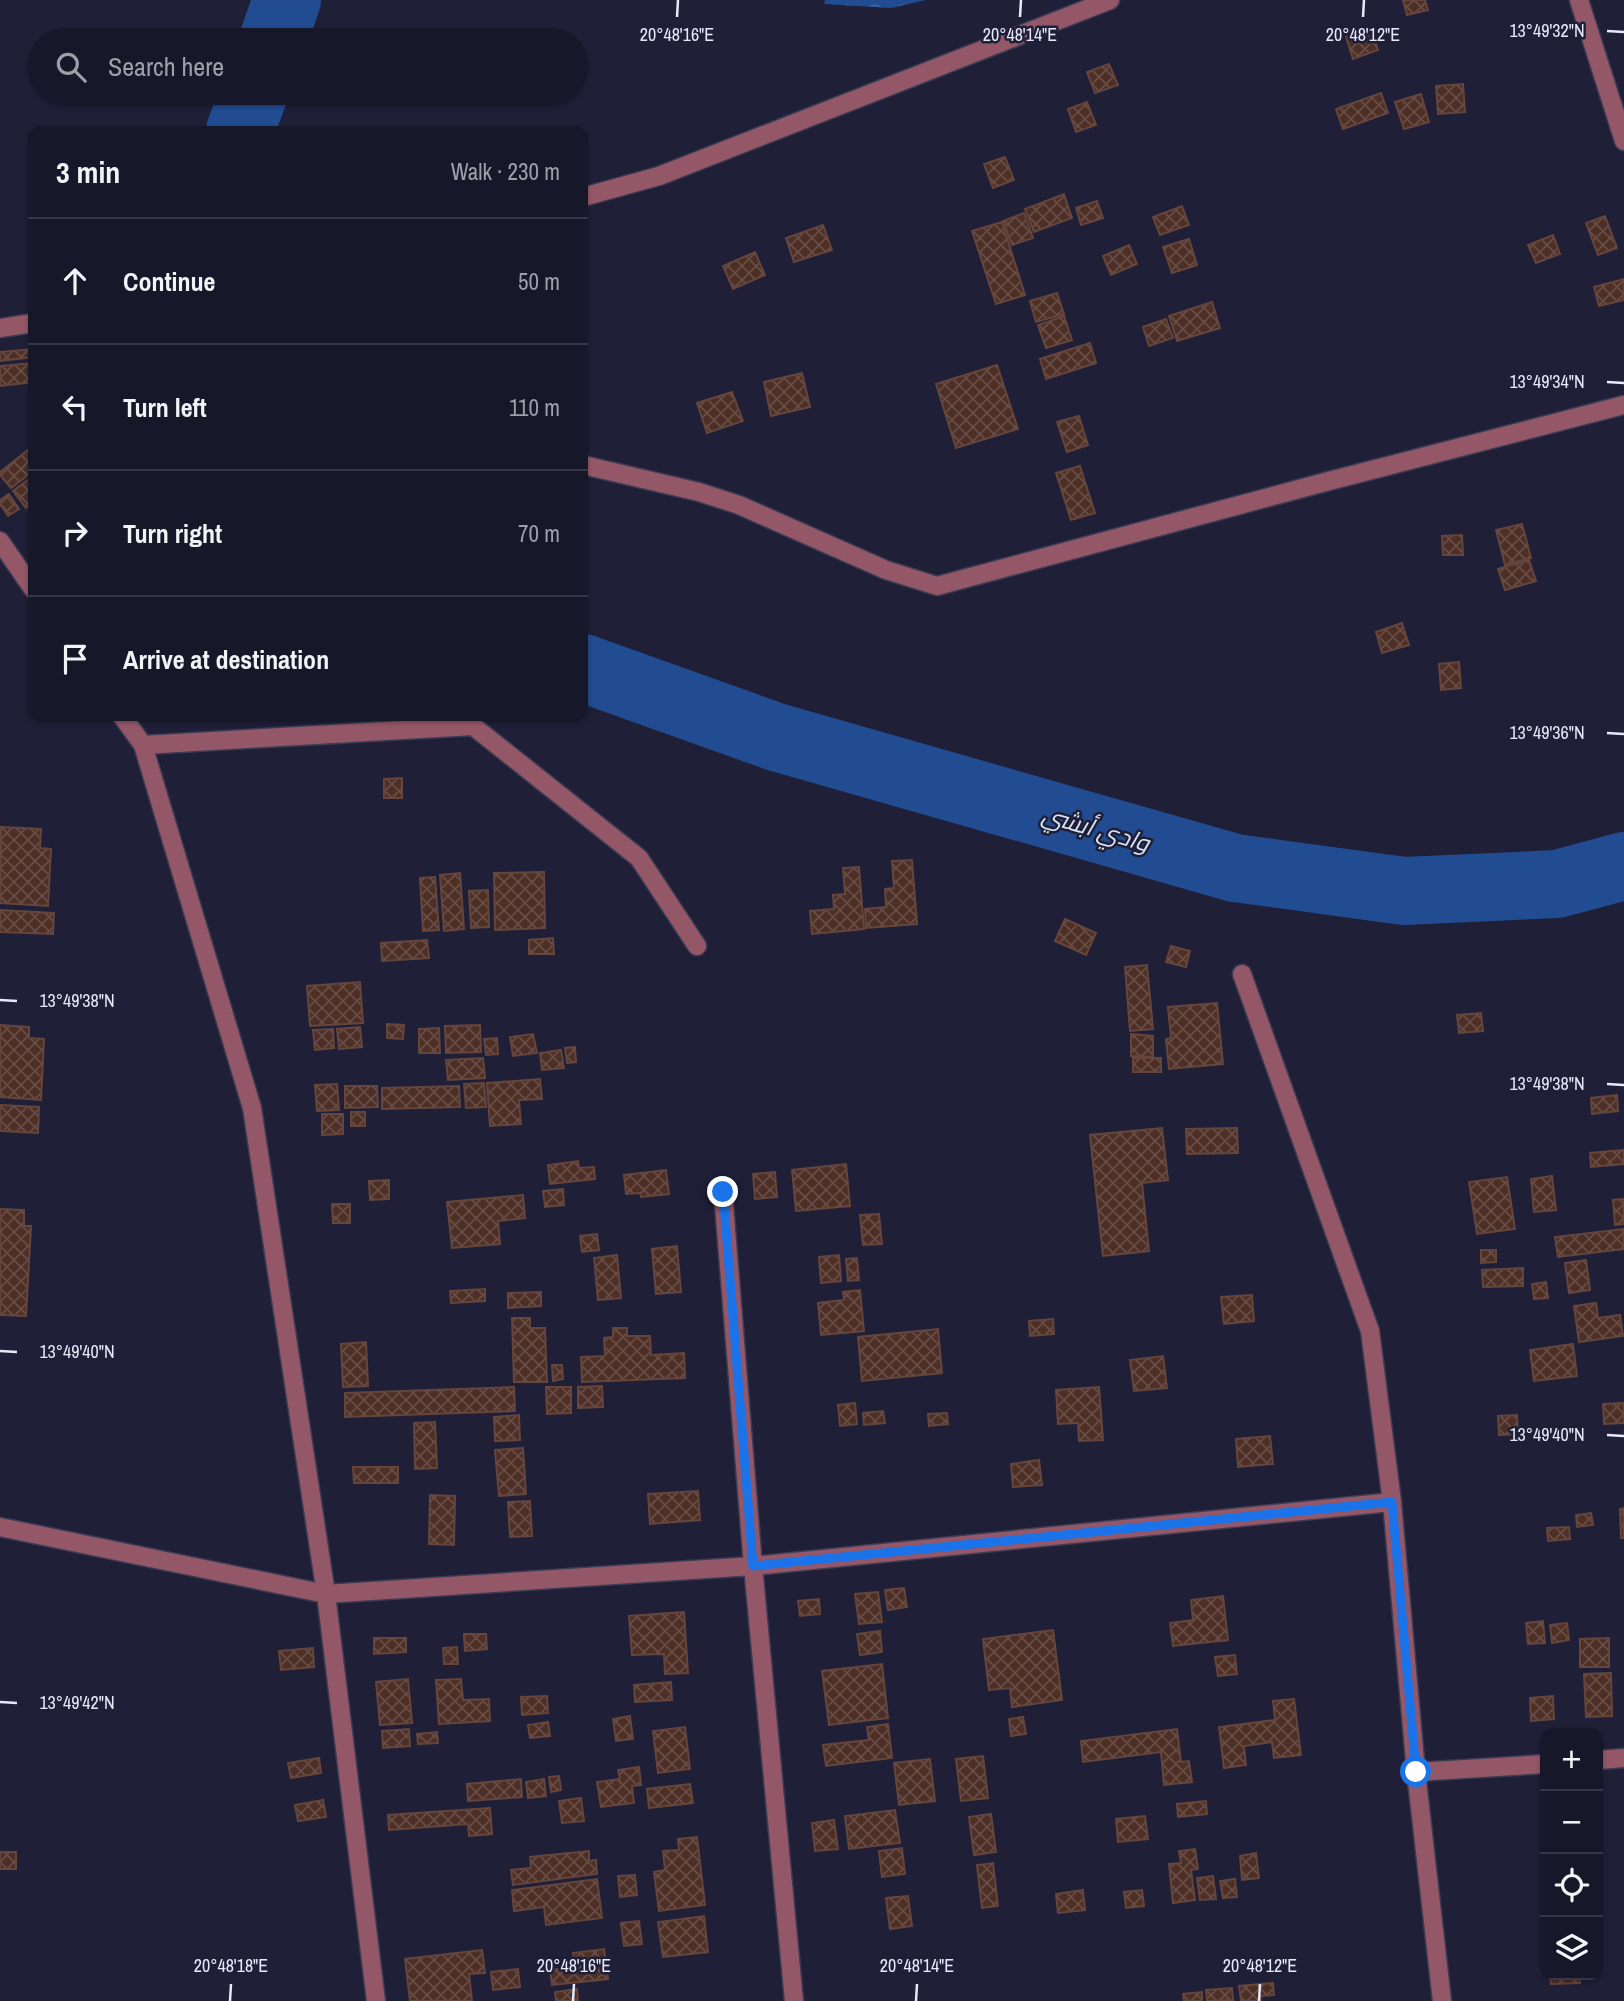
<!DOCTYPE html>
<html lang="en">
<head>
<meta charset="utf-8">
<style>
	body { margin:0; font-family:"Archivo Narrow",Cairo,sans-serif; background:#202032; color:#f1f3f6 }
	.controls { position:absolute; right:21px; bottom:21px; display:grid; overflow:hidden; border-radius:14px; box-shadow:0 2px 5px #0004 }
	.controls button { width:63px; height:63px; display:grid; place-items:center; padding:0; border:0; border-bottom:2px solid #363647; background:#17172a; color:#f1f3f6; font:35px sans-serif }
	.stop { position:absolute; width:21px; height:21px; margin:-16px; border:5px solid #1a73e8; border-radius:50%; background:#fff }
	.stop.end { background:#1a73e8; border-color:#fff; box-shadow:0 2px 7px #0008 }
	.list { margin:0; padding:0; list-style:none }
	h2 { display:flex; justify-content:space-between; align-items:center; height:91px; margin:0; padding:0 28px; font-size:30px }
	h2 small { font-size:23px; font-weight:400; color:#9e9fa8 }
	.list li { display:grid; grid-template-columns:46px 1fr auto; gap:21px; align-items:center; box-sizing:border-box; height:126px; padding:0 28px; border-top:2px solid #363647 }
	.list b { display:block; font-size:26px; white-space:nowrap }
	.list em { font-size:23px; font-style:normal; color:#9e9fa8 }
	.icon { flex:none; width:38px; height:38px; fill:none; stroke:currentColor; stroke-width:2; stroke-linecap:round; stroke-linejoin:round }
	.map { position:relative; flex:none; width:1624px; height:2001px; overflow:hidden }
	.search { position:absolute; background:#17172a; box-shadow:0 2px 5px #0004; left:28px; top:28px; width:560px; height:77px; display:flex; align-items:center; gap:18px; box-sizing:border-box; padding:0 24px; border-radius:38px; color:#9e9fa8; font-size:26px }
	.panel { position:absolute; background:#17172a; box-shadow:0 2px 5px #0004; left:28px; top:126px; width:560px; height:595px; border-radius:14px }
	.map>svg:first-child { display:block }
	.water { fill:url(#water-waves) }
	.lines { fill:none; stroke-linecap:round; stroke-linejoin:round }
	.river { stroke:#214c91; stroke-width:68 }
	.building { fill:url(#building-cross-hatch); stroke:#65453c; stroke-width:2 }
	.minor-casing { stroke:#3b3b53; stroke-width:21 }
	.minor { stroke:#945767; stroke-width:18 }
	.route { stroke:#1a73e8; stroke-width:9 }
	.ticks { fill:none; stroke:#e7e8fa; stroke-width:2.5 }
	.labels { text-anchor:middle; dominant-baseline:central; stroke-width:5; stroke-linejoin:round; paint-order:stroke }
	.water-label { font-size:24px; font-style:italic; fill:#d7e4f8; stroke:#1f1f38 }
	.ticks-label { font-size:18px; text-anchor:middle; fill:#e7e8fa; stroke:#1f1f38; stroke-width:5; stroke-linejoin:round; paint-order:stroke }
</style>
</head>
<body>
<div class="map">
<svg width="1624" height="2001" viewBox="0 0 1624 2001">
	<defs>
		<pattern id="water-waves" width="16" height="10" patternUnits="userSpaceOnUse" patternTransform="scale(1.75)"><rect width="16" height="10" fill="#214c91"/><path d="M0 5q4-4 8 0t8 0" fill="none" stroke="#4166a1"/></pattern>
		<pattern id="building-cross-hatch" width="8" height="8" patternUnits="userSpaceOnUse" patternTransform="scale(1.75)"><rect width="8" height="8" fill="#4d2f26"/><path d="M0 0l8 8M0 8l8-8" fill="none" stroke="#674d46"/></pattern>
	</defs>
	<rect width="100%" height="100%" fill="#1f1f38"/>
	<polygon class="water" points="825,0 926,0 891,8 824,4"/>
	<g class="lines">
		<g class="river">
			<polyline points="273,40 287,0"/>
			<polyline points="240,131 254,93"/>
			<polyline points="583,668 776,737 1235,868 1404,891 1557,884 1624,866"/>
		</g>
	</g>
	<g class="building">
		<polygon points="1403,0 1425,0 1428,10 1407,15"/>
		<polygon points="1371,29 1378,50 1353,59 1346,37"/>
		<polygon points="1109,64 1118,85 1095,93 1087,72"/>
		<polygon points="1463,84 1465,112 1438,114 1436,86"/>
		<polygon points="1381,93 1388,113 1343,129 1336,109"/>
		<polygon points="1421,94 1429,122 1404,129 1395,102"/>
		<polygon points="1087,102 1096,125 1076,132 1068,109"/>
		<polygon points="1005,157 1014,180 993,188 984,164"/>
		<polygon points="1064,194 1072,218 1034,232 1025,209"/>
		<polygon points="1097,201 1103,218 1081,225 1076,208"/>
		<polygon points="1182,206 1189,225 1160,235 1153,217"/>
		<polygon points="1024,213 1033,238 1012,245 1003,221"/>
		<polygon points="1605,216 1617,248 1598,255 1586,223"/>
		<polygon points="1002,222 1025,295 996,304 972,231"/>
		<polygon points="823,225 832,250 794,262 786,238"/>
		<polygon points="1553,235 1560,254 1536,263 1528,245"/>
		<polygon points="1189,239 1197,265 1172,273 1163,247"/>
		<polygon points="1129,245 1137,264 1111,275 1103,256"/>
		<polygon points="755,252 765,275 733,289 723,266"/>
		<polygon points="1624,279 1624,300 1599,306 1594,287"/>
		<polygon points="1057,293 1064,314 1036,322 1030,301"/>
		<polygon points="1212,302 1220,328 1177,341 1169,316"/>
		<polygon points="1064,316 1072,340 1046,348 1038,325"/>
		<polygon points="1166,319 1173,338 1149,346 1143,327"/>
		<polygon points="1090,343 1096,363 1046,379 1040,359"/>
		<polygon points="33,349 33,357 0,361 0,352"/>
		<polygon points="33,363 33,382 0,386 0,366"/>
		<polygon points="997,365 1018,429 956,448 936,384"/>
		<polygon points="802,373 810,407 771,416 764,382"/>
		<polygon points="732,392 743,421 707,433 697,403"/>
		<polygon points="1079,416 1088,445 1067,452 1057,422"/>
		<polygon points="33,446 33,471 11,488 0,475 0,472"/>
		<polygon points="1080,466 1095,513 1071,520 1056,473"/>
		<polygon points="33,476 33,503 26,508 13,491"/>
		<polygon points="9,494 19,509 8,516 0,504 0,500"/>
		<polygon points="1522,524 1531,558 1505,565 1496,530"/>
		<polygon points="1462,535 1463,555 1443,555 1442,536"/>
		<polygon points="1529,560 1536,581 1505,590 1498,569"/>
		<polygon points="1402,623 1409,645 1382,653 1376,632"/>
		<polygon points="1459,662 1461,688 1441,690 1439,664"/>
		<polygon points="402,778 402,798 384,798 384,779"/>
		<polygon points="1,827 41,829 40,848 51,849 48,906 0,903"/>
		<polygon points="912,860 917,924 866,928 865,909 886,907 885,889 894,888 892,861"/>
		<polygon points="859,867 864,929 812,934 810,911 834,909 833,895 845,894 843,868"/>
		<polygon points="544,872 545,928 495,930 494,873"/>
		<polygon points="460,873 464,929 444,931 440,875"/>
		<polygon points="435,877 439,930 423,931 420,878"/>
		<polygon points="488,890 489,927 471,928 469,891"/>
		<polygon points="0,910 54,913 53,934 0,932"/>
		<polygon points="1065,919 1096,933 1086,955 1055,941"/>
		<polygon points="553,938 554,954 529,954 529,940"/>
		<polygon points="427,940 429,958 382,961 381,943"/>
		<polygon points="1171,946 1190,951 1186,967 1166,962"/>
		<polygon points="1147,965 1153,1029 1130,1031 1125,967"/>
		<polygon points="360,982 363,1023 310,1026 307,986"/>
		<polygon points="1217,1003 1223,1064 1169,1069 1166,1039 1171,1038 1168,1007"/>
		<polygon points="1481,1013 1483,1031 1459,1033 1457,1015"/>
		<polygon points="387,1024 404,1025 403,1039 387,1038"/>
		<polygon points="0,1025 29,1027 29,1038 44,1039 41,1100 0,1097"/>
		<polygon points="480,1025 481,1052 446,1053 445,1026"/>
		<polygon points="360,1027 362,1047 339,1049 337,1029"/>
		<polygon points="439,1028 440,1053 419,1053 419,1029"/>
		<polygon points="333,1029 334,1048 315,1050 313,1030"/>
		<polygon points="533,1034 537,1053 513,1056 510,1037"/>
		<polygon points="1131,1034 1153,1036 1153,1057 1131,1056"/>
		<polygon points="497,1038 498,1054 486,1055 484,1039"/>
		<polygon points="575,1047 576,1062 567,1063 565,1048"/>
		<polygon points="561,1050 564,1068 542,1070 540,1053"/>
		<polygon points="483,1058 485,1078 448,1080 446,1060"/>
		<rect x="1133" y="1058" width="28" height="14"/>
		<polygon points="540,1079 542,1099 519,1100 521,1124 490,1126 487,1083"/>
		<polygon points="484,1083 486,1107 466,1108 464,1084"/>
		<polygon points="337,1084 339,1110 317,1111 315,1085"/>
		<polygon points="345,1086 377,1086 378,1107 345,1108"/>
		<polygon points="459,1086 460,1107 382,1109 382,1088"/>
		<polygon points="1617,1095 1618,1111 1592,1114 1591,1098"/>
		<polygon points="0,1105 39,1107 38,1133 0,1131"/>
		<rect x="351" y="1112" width="14" height="14"/>
		<polygon points="322,1114 343,1114 343,1134 322,1135"/>
		<polygon points="1162,1128 1168,1180 1142,1183 1149,1251 1103,1256 1090,1135"/>
		<polygon points="1237,1128 1238,1153 1187,1154 1186,1129"/>
		<polygon points="1624,1150 1624,1164 1591,1167 1590,1153"/>
		<polygon points="578,1161 579,1168 594,1167 595,1179 550,1184 548,1165"/>
		<polygon points="846,1164 850,1206 796,1211 792,1170"/>
		<polygon points="666,1170 669,1194 641,1197 640,1193 626,1194 624,1175"/>
		<polygon points="775,1172 777,1197 755,1199 753,1174"/>
		<polygon points="1552,1176 1556,1210 1534,1212 1531,1179"/>
		<polygon points="1507,1177 1515,1229 1477,1234 1469,1182"/>
		<polygon points="389,1180 389,1199 370,1200 369,1181"/>
		<polygon points="563,1189 564,1205 545,1207 543,1191"/>
		<polygon points="523,1195 525,1218 498,1221 500,1244 452,1248 447,1202"/>
		<polygon points="1624,1199 1624,1224 1615,1225 1613,1200"/>
		<polygon points="332,1204 350,1204 350,1223 333,1223"/>
		<polygon points="0,1209 24,1210 24,1226 31,1226 26,1316 0,1315"/>
		<polygon points="879,1214 882,1244 863,1245 860,1215"/>
		<polygon points="1624,1229 1624,1249 1558,1257 1555,1237"/>
		<polygon points="597,1234 599,1250 582,1252 580,1236"/>
		<polygon points="677,1246 681,1292 656,1294 652,1249"/>
		<polygon points="1481,1250 1496,1250 1496,1262 1481,1263"/>
		<polygon points="617,1255 621,1298 598,1300 594,1258"/>
		<polygon points="839,1255 841,1281 821,1283 819,1257"/>
		<polygon points="857,1258 859,1280 848,1281 846,1259"/>
		<polygon points="1586,1260 1590,1290 1569,1293 1565,1263"/>
		<polygon points="1523,1268 1523,1286 1483,1287 1482,1270"/>
		<polygon points="1546,1282 1548,1298 1534,1299 1532,1284"/>
		<polygon points="485,1289 485,1301 451,1303 450,1291"/>
		<polygon points="860,1290 864,1331 821,1335 818,1303 844,1300 843,1292"/>
		<polygon points="541,1292 541,1306 508,1308 508,1293"/>
		<polygon points="1252,1295 1254,1321 1224,1324 1221,1297"/>
		<polygon points="1596,1303 1598,1318 1620,1315 1623,1336 1579,1342 1574,1306"/>
		<polygon points="512,1318 530,1318 530,1328 545,1328 547,1382 514,1382"/>
		<polygon points="1053,1319 1054,1334 1030,1336 1029,1321"/>
		<polygon points="613,1328 627,1328 627,1336 650,1336 651,1355 684,1353 685,1378 582,1382 581,1357 605,1356 604,1338 613,1337"/>
		<polygon points="938,1329 942,1373 862,1381 858,1337"/>
		<polygon points="366,1342 368,1386 343,1387 341,1344"/>
		<polygon points="1573,1344 1577,1376 1534,1381 1530,1350"/>
		<polygon points="1163,1356 1167,1388 1134,1391 1130,1360"/>
		<polygon points="552,1365 562,1365 563,1379 553,1381"/>
		<polygon points="602,1386 603,1407 578,1408 578,1387"/>
		<polygon points="514,1387 515,1411 345,1417 345,1393"/>
		<polygon points="546,1387 571,1387 571,1413 547,1414"/>
		<polygon points="1099,1387 1103,1440 1079,1441 1078,1423 1058,1424 1056,1390"/>
		<polygon points="855,1403 857,1424 840,1426 838,1405"/>
		<polygon points="1624,1403 1624,1423 1604,1424 1603,1404"/>
		<polygon points="883,1411 885,1423 864,1425 863,1413"/>
		<polygon points="947,1413 948,1424 929,1426 928,1414"/>
		<polygon points="519,1415 520,1440 495,1441 494,1417"/>
		<polygon points="1517,1415 1518,1434 1499,1435 1498,1416"/>
		<polygon points="435,1422 437,1468 415,1469 414,1423"/>
		<polygon points="1270,1436 1273,1464 1238,1467 1236,1439"/>
		<polygon points="523,1448 526,1494 499,1496 495,1450"/>
		<polygon points="1039,1460 1042,1485 1013,1487 1011,1464"/>
		<polygon points="353,1467 398,1467 398,1483 354,1483"/>
		<polygon points="698,1491 700,1520 650,1524 648,1494"/>
		<polygon points="430,1495 455,1496 454,1545 429,1544"/>
		<polygon points="530,1501 532,1536 510,1537 508,1502"/>
		<polygon points="1624,1508 1624,1538 1621,1538 1620,1509"/>
		<polygon points="1591,1513 1593,1525 1577,1527 1576,1515"/>
		<polygon points="1569,1527 1570,1539 1548,1541 1547,1528"/>
		<polygon points="904,1588 907,1607 888,1610 885,1590"/>
		<polygon points="878,1592 882,1622 859,1624 855,1594"/>
		<polygon points="1223,1596 1228,1640 1173,1646 1170,1623 1193,1620 1191,1600"/>
		<polygon points="819,1599 820,1614 800,1616 798,1601"/>
		<polygon points="684,1612 688,1673 665,1674 664,1654 632,1655 629,1616"/>
		<polygon points="1543,1621 1545,1643 1528,1644 1526,1623"/>
		<polygon points="1567,1623 1569,1640 1552,1643 1550,1625"/>
		<polygon points="1053,1630 1062,1700 1012,1707 1010,1688 989,1690 983,1639"/>
		<polygon points="880,1631 882,1652 860,1655 857,1634"/>
		<polygon points="464,1634 486,1634 487,1649 465,1651"/>
		<polygon points="374,1638 406,1638 406,1652 374,1654"/>
		<polygon points="1609,1638 1609,1667 1580,1667 1580,1639"/>
		<polygon points="457,1647 458,1664 444,1664 443,1648"/>
		<polygon points="313,1648 314,1667 281,1670 279,1651"/>
		<polygon points="1235,1655 1237,1674 1218,1676 1215,1657"/>
		<polygon points="882,1664 888,1718 829,1725 822,1671"/>
		<polygon points="1611,1673 1612,1716 1586,1717 1584,1674"/>
		<polygon points="408,1679 412,1723 380,1725 376,1682"/>
		<polygon points="461,1679 463,1700 489,1699 490,1721 439,1724 436,1680"/>
		<polygon points="671,1682 672,1700 635,1702 634,1685"/>
		<polygon points="547,1696 548,1713 522,1715 521,1697"/>
		<polygon points="1553,1696 1554,1719 1531,1721 1530,1698"/>
		<polygon points="1294,1699 1301,1755 1274,1758 1272,1742 1244,1746 1246,1765 1224,1768 1219,1727 1275,1720 1273,1701"/>
		<polygon points="630,1716 633,1739 616,1741 613,1719"/>
		<polygon points="1023,1717 1026,1734 1011,1736 1009,1719"/>
		<polygon points="548,1722 550,1736 530,1738 528,1725"/>
		<polygon points="888,1724 892,1758 826,1766 823,1745 869,1740 867,1727"/>
		<polygon points="685,1727 690,1769 658,1773 653,1731"/>
		<polygon points="409,1729 410,1746 383,1748 382,1731"/>
		<polygon points="1177,1729 1181,1762 1189,1761 1192,1782 1164,1785 1161,1752 1083,1762 1081,1741"/>
		<polygon points="437,1732 438,1743 418,1744 417,1734"/>
		<polygon points="983,1756 988,1798 961,1801 956,1759"/>
		<polygon points="319,1758 321,1773 291,1778 288,1763"/>
		<polygon points="930,1759 935,1801 899,1805 894,1763"/>
		<polygon points="639,1767 641,1785 632,1786 634,1803 601,1807 597,1782 620,1779 618,1770"/>
		<polygon points="559,1776 561,1790 551,1792 549,1777"/>
		<polygon points="521,1779 522,1797 468,1801 467,1784"/>
		<polygon points="544,1779 546,1796 528,1798 526,1782"/>
		<polygon points="690,1784 693,1803 649,1808 647,1789"/>
		<polygon points="581,1798 584,1821 562,1823 559,1801"/>
		<polygon points="323,1800 326,1817 298,1821 295,1805"/>
		<polygon points="1206,1801 1207,1814 1178,1817 1177,1804"/>
		<polygon points="490,1808 492,1834 469,1836 468,1824 389,1830 388,1815"/>
		<polygon points="895,1810 900,1843 849,1849 845,1816"/>
		<polygon points="991,1814 996,1852 974,1855 969,1817"/>
		<polygon points="1145,1816 1148,1839 1118,1842 1116,1819"/>
		<polygon points="834,1820 838,1849 815,1851 812,1823"/>
		<polygon points="697,1837 705,1905 659,1911 654,1872 665,1870 663,1851 679,1850 678,1839"/>
		<polygon points="902,1848 905,1874 882,1877 879,1851"/>
		<polygon points="1195,1849 1198,1869 1191,1870 1195,1900 1173,1903 1169,1864 1181,1863 1179,1851"/>
		<polygon points="589,1851 589,1861 596,1860 597,1874 513,1885 511,1870 531,1868 530,1857"/>
		<rect x="0" y="1852" width="16" height="17"/>
		<polygon points="1256,1853 1259,1878 1242,1880 1240,1856"/>
		<polygon points="993,1863 998,1906 982,1908 977,1865"/>
		<polygon points="635,1875 637,1895 620,1897 618,1876"/>
		<polygon points="1213,1876 1216,1899 1200,1900 1197,1878"/>
		<polygon points="597,1879 602,1918 546,1925 544,1907 514,1911 512,1890"/>
		<polygon points="1235,1879 1237,1897 1223,1898 1220,1881"/>
		<polygon points="1083,1890 1085,1910 1058,1913 1056,1894"/>
		<polygon points="1142,1890 1144,1906 1126,1908 1124,1892"/>
		<polygon points="908,1896 912,1926 890,1929 886,1898"/>
		<polygon points="704,1916 708,1952 663,1957 658,1922"/>
		<polygon points="639,1921 642,1944 624,1946 621,1923"/>
		<polygon points="604,1949 608,1979 552,1985 550,1970 575,1967 573,1953"/>
		<polygon points="482,1950 485,1973 469,1974 472,2001 410,2001 405,1959"/>
		<polygon points="518,1969 520,1987 493,1990 491,1972"/>
		<polygon points="1550,1975 1579,1975 1580,1983 1551,1984"/>
		<polygon points="1273,1983 1274,1995 1260,1996 1261,2001 1241,2001 1239,1986"/>
		<polygon points="1232,1988 1233,2000 1207,2001 1206,1990"/>
		<polygon points="577,1989 578,2001 556,2001 555,1992"/>
		<polygon points="1202,1992 1202,2001 1184,2001 1183,1994"/>
	</g>
	<g class="lines">
		<defs>
			<g id="minor">
				<polyline points="1579,0 1624,141"/>
				<polyline points="583,197 659,176 1110,0"/>
				<polyline points="0,328 33,323"/>
				<polyline points="583,465 699,492 739,505 886,570 937,586 1329,481 1624,405"/>
				<polyline points="0,541 33,589"/>
				<polyline points="122,716 143,745 252,1108 326,1594 376,2001"/>
				<polyline points="143,745 473,726 639,858 697,946"/>
				<polyline points="1242,974 1370,1331 1392,1502 1416,1772 1442,2001"/>
				<polyline points="723,1192 753,1566 794,2001"/>
				<polyline points="0,1527 326,1594 753,1566 1392,1502"/>
				<polyline points="1598,1760 1624,1758"/>
				<polyline points="1416,1772 1545,1764"/>
			</g>
		</defs>
		<use href="#minor" class="minor-casing"/>
		<use href="#minor" class="minor"/>
	</g>
	<g class="lines">
		<polyline class="route" points="723,1192 753,1566 1392,1502 1416,1772"/>
	</g>
	<path class="ticks" d="M677,17L678,0M1020,17L1021,0M1363,17L1364,0M1607,31L1624,32M1607,382L1624,383M1607,733L1624,734M0,1000L17,1001M1607,1084L1624,1085M0,1351L17,1352M1607,1435L1624,1436M0,1702L17,1703M230,2001L231,1984M573,2001L574,1984M916,2001L917,1984M1259,2001L1260,1984"/>
	<g class="labels">
		<g class="water-label">
			<text transform="translate(1096 828) rotate(16)">وادي أبشي</text>
		</g>
	</g>
	<g class="ticks-label">
		<text x="1547" y="37">13°49'32"N</text>
		<text x="677" y="41">20°48'16"E</text>
		<text x="1020" y="41">20°48'14"E</text>
		<text x="1363" y="41">20°48'12"E</text>
		<text x="1547" y="388">13°49'34"N</text>
		<text x="1547" y="739">13°49'36"N</text>
		<text x="77" y="1007">13°49'38"N</text>
		<text x="1547" y="1090">13°49'38"N</text>
		<text x="77" y="1358">13°49'40"N</text>
		<text x="1547" y="1441">13°49'40"N</text>
		<text x="77" y="1709">13°49'42"N</text>
		<text x="231" y="1972">20°48'18"E</text>
		<text x="574" y="1972">20°48'16"E</text>
		<text x="917" y="1972">20°48'14"E</text>
		<text x="1260" y="1972">20°48'12"E</text>
	</g>
</svg>
<div class="controls">
<button>+</button>
<button>−</button>
<button><svg class="icon" aria-label="locate" viewBox="0 0 24 24"><circle cx="12" cy="12" r="6"/><path d="M12 2v4M12 18v4M2 12h4M18 12h4"/></svg></button>
<button><svg class="icon" aria-label="layers" viewBox="0 0 24 24"><path d="M12 4l9 5-9 5-9-5zM3 14l9 5 9-5"/></svg></button>
</div>
<div class="stop" style="left:1416px;top:1772px"></div>
<div class="stop end" style="left:723px;top:1192px"></div>
<div class="search"><svg class="icon" aria-label="search" viewBox="0 0 24 24"><circle cx="10" cy="10" r="6"/><path d="M15 15l6 6"/></svg>Search here</div>
<section class="panel">
<h2>3 min<small>Walk · 230 m</small></h2>
<ul class="list">
<li><svg class="icon" aria-label="ahead" viewBox="0 0 24 24"><path d="M12 20V5M6 11l6-6 6 6"/></svg><div><b>Continue</b></div><em>50 m</em></li>
<li><svg class="icon" aria-label="left" viewBox="0 0 24 24"><path d="M17 20v-9H6M10 6l-5 5 5 5"/></svg><div><b>Turn left</b></div><em>110 m</em></li>
<li><svg class="icon" aria-label="right" viewBox="0 0 24 24"><path d="M7 20v-9h11M14 6l5 5-5 5"/></svg><div><b>Turn right</b></div><em>70 m</em></li>
<li><svg class="icon" aria-label="arrive" viewBox="0 0 24 24"><path d="M6 21V4h12l-3 4 3 4H6"/></svg><div><b>Arrive at destination</b></div></li>
</ul>
</section>
</div>
</body>
</html>
